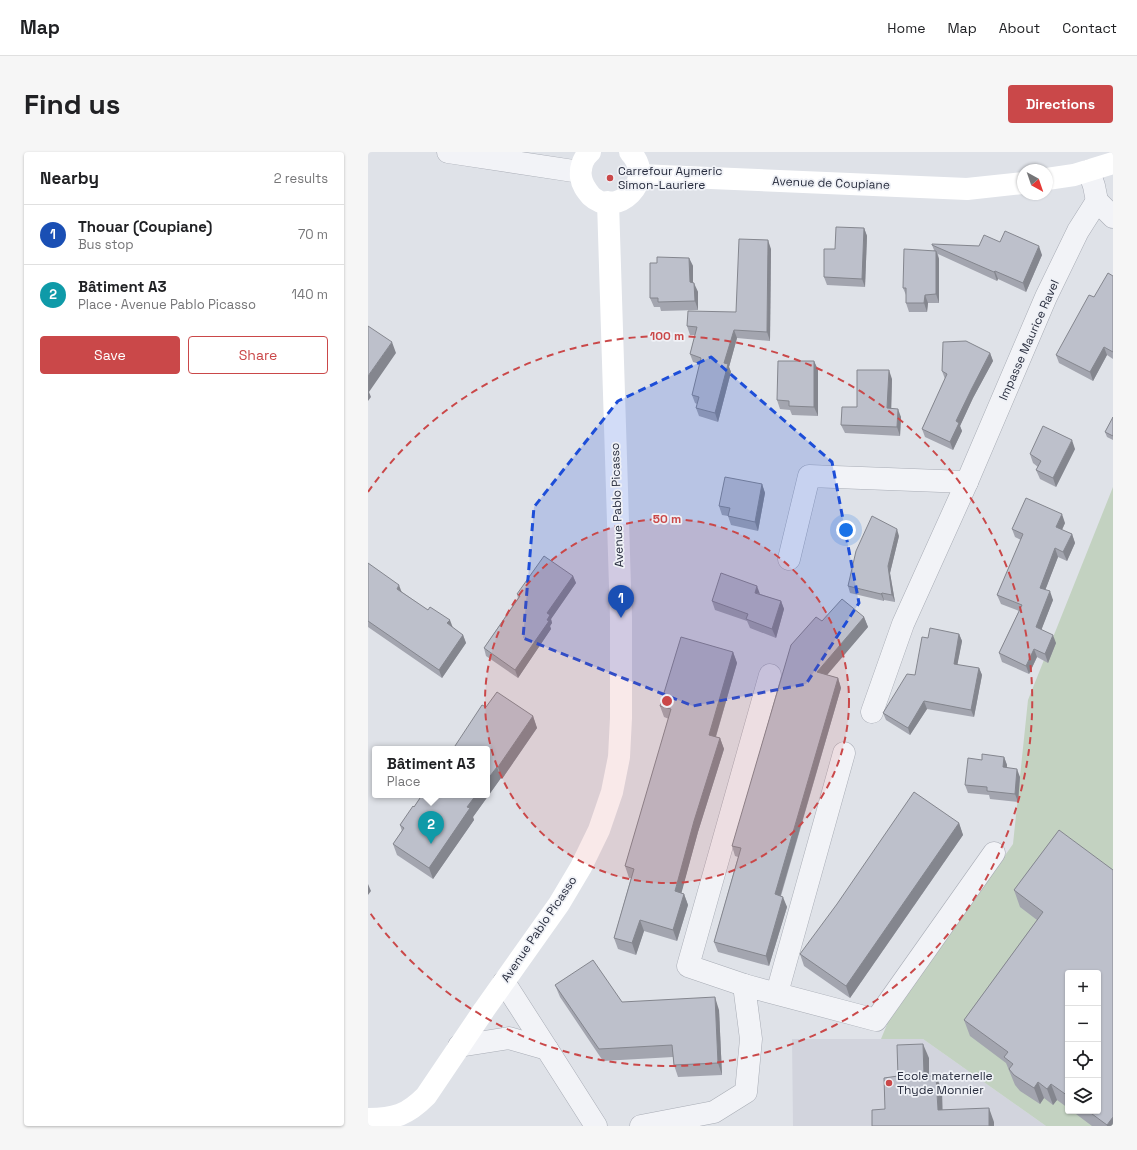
<!DOCTYPE html>
<html lang="en">
<head>
<meta charset="utf-8">
<style>
	body { margin:0; font-family:"Space Grotesk",sans-serif; background:#f6f6f6; color:#202124 }
	.controls { position:absolute; right:12px; bottom:12px; display:grid; overflow:hidden; border-radius:4px; box-shadow:0 1px 3px #0004 }
	.controls button { width:36px; height:36px; display:grid; place-items:center; padding:0; border:0; border-bottom:1px solid #e0e0e0; background:#fff; color:#202124; font:20px sans-serif }
	.compass { position:absolute; left:649px; top:12px; width:36px; height:36px; border-radius:50%; background:#fff; box-shadow:0 1px 3px #0004; rotate:140deg }
	.you { position:absolute; left:478px; top:378px; width:14px; height:14px; margin:-10px; border:3px solid #fff; border-radius:50%; background:#1a73e8; box-shadow:0 0 0 6px #1a73e833 }
	.badge { display:grid; place-items:center; width:26px; height:26px; border-radius:50%; background:#ca4849; color:#fff; font-size:13px; font-weight:700 }
	.pin { position:absolute; translate:-50% -33px; filter:drop-shadow(0 1px 2px #0008) }
	.pin::after { content:''; position:absolute; top:21px; width:14px; height:12px; background:inherit; clip-path:polygon(0 0,100% 0,50% 100%) }
	.popup { position:absolute; left:4px; top:594px; width:118px; height:52px; box-sizing:border-box; display:grid; place-content:center; border-radius:4px; background:#fff; filter:drop-shadow(0 1px 3px #0005); font-size:13px; white-space:nowrap; color:#757577 }
	.popup b { font-size:15px; color:#202124 }
	.popup::after { content:''; position:absolute; left:50%; top:100%; margin-left:-8px; border:8px solid transparent; border-top-color:#fff }
	.list { margin:0; padding:0; list-style:none }
	h2 { display:flex; justify-content:space-between; align-items:center; height:52px; margin:0; padding:0 16px; font-size:17px }
	h2 small { font-size:13px; font-weight:400; color:#757577 }
	.list li { display:grid; grid-template-columns:26px 1fr auto; gap:12px; align-items:center; box-sizing:border-box; height:60px; padding:0 16px; border-top:1px solid #e0e0e0 }
	.list b { display:block; font-size:15px; white-space:nowrap }
	.list p { margin:0; font-size:13px; white-space:nowrap; color:#757577 }
	.list em { font-size:13px; font-style:normal; color:#757577 }
	.actions { display:flex; gap:8px; padding:12px 16px }
	.actions a { flex:1; padding:9px 0; border:1px solid #ca4849; border-radius:4px; text-align:center; font-size:14px; color:#ca4849 }
	.actions .main { background:#ca4849; color:#fff }
	.icon { flex:none; width:22px; height:22px; fill:none; stroke:currentColor; stroke-width:2; stroke-linecap:round; stroke-linejoin:round }
	.map { position:relative; flex:none; width:745px; height:974px; overflow:hidden; border-radius:4px }
	header { display:flex; align-items:center; gap:24px; box-sizing:border-box; height:56px; padding:0 20px; background:#fff; border-bottom:1px solid #e0e0e0 }
	header strong { font-size:19px }
	nav { display:flex; gap:22px; margin-inline-start:auto; font-size:14px }
	.intro { display:flex; align-items:center; justify-content:space-between; box-sizing:border-box; height:96px; padding:0 24px }
	h1 { margin:0; font-size:28px }
	.button { padding:10px 18px; border-radius:4px; background:#ca4849; color:#fff; font-size:14px; font-weight:700 }
	main { display:flex; gap:24px; padding:0 24px }
	aside { flex:1; background:#fff; border-radius:4px; box-shadow:0 1px 3px #0004 }
	.map>svg:first-child { display:block }
	.built { fill:#d2d4dd }
	.green { fill:#c3d2c1; fill-rule:evenodd }
	.lines { fill:none; stroke-linecap:round; stroke-linejoin:round }
	.minor-casing { stroke:#a8acb5; stroke-width:23 }
	.tertiary-casing { stroke:#a8acb5; stroke-width:23 }
	.minor { stroke:#f2f3f7; stroke-width:22 }
	.tertiary { stroke:#f2f3f7; stroke-width:22 }
	.secondary { stroke:#fff; stroke-width:22 }
	.wall { fill:#a3a5af }
	.shaded-wall { fill:#84868e }
	.building { fill:#bdc0cb; stroke:#84868e }
	.marked { fill:#1d4ed8; fill-opacity:0.2; stroke:#1d4ed8; stroke-width:3; stroke-dasharray:8 5; stroke-linejoin:round }
	.ring { fill:none; stroke:#ca4849; stroke-width:2; stroke-dasharray:7 5 }
	.poi-dot { fill:#ca4849; stroke:#eff1f6; stroke-width:1.5 }
	.labels { text-anchor:middle; dominant-baseline:central; stroke-width:3.5; stroke-linejoin:round; paint-order:stroke }
	.poi-label { font-size:12px; fill:#292e3f; stroke:#eff1f6; text-anchor:start }
	.street-label { font-size:12px; fill:#292e3f; stroke:#eff1f6 }
	.centre { fill:#ca4849; stroke:#eff1f6; stroke-width:2 }
	.ring-label { font-size:12px; text-anchor:middle; font-weight:bold; fill:#ca4849; stroke:#eff1f6; stroke-width:3.5; stroke-linejoin:round; paint-order:stroke }
</style>
</head>
<body>
<header>
<strong>Map</strong>
<nav><a>Home</a><a>Map</a><a>About</a><a>Contact</a></nav>
</header>
<div class="intro"><h1>Find us</h1><a class="button">Directions</a></div>
<main>
<aside>
<h2>Nearby<small>2 results</small></h2>
<ul class="list">
<li><span class="badge" style="background:#1a4fb4">1</span><div><b>Thouar (Coupiane)</b><p>Bus stop</p></div><em>70 m</em></li>
<li><span class="badge" style="background:#0f9aa8">2</span><div><b>Bâtiment A3</b><p>Place · Avenue Pablo Picasso</p></div><em>140 m</em></li>
</ul>
<div class="actions"><a class="main">Save</a><a>Share</a></div>
</aside>
<div class="map">
<svg width="745" height="974" viewBox="0 0 745 974">
	<rect width="100%" height="100%" fill="#dfe2e8"/>
	<polygon class="built" points="424,887 555,887 678,974 425,974"/>
	<path class="green" d="M745,335V974H678L555,887H513L520,870L645,692L660,548ZM700,821H730V959H700Z"/>
	<g class="lines">
		<defs>
			<g id="minor">
				<polyline points="721,19 726,34 729,49 745,65"/>
				<polyline points="421,407 441,324 599,330"/>
				<polyline points="504,560 535,472 599,330 678,145 710,79 729,49"/>
				<polyline points="136,830 179,897"/>
				<polyline points="376,833 320,814 402,523"/>
				<polyline points="409,841 476,601"/>
				<polyline points="91,894 141,886 179,897 228,974"/>
				<polyline points="273,974 346,960 378,940 383,887 376,833 508,868 626,701"/>
			</g>
			<polyline id="tertiary" points="80,0 212,20"/>
		</defs>
		<use href="#minor" class="minor-casing"/>
		<use href="#tertiary" class="tertiary-casing"/>
		<use href="#minor" class="minor"/>
		<use href="#tertiary" class="tertiary"/>
		<g class="secondary">
			<path d="M222,0C215,6 212,16 213,25C214,33 218,38 223,44C248,67 290,29 262,0"/>
			<polyline points="271,23 599,37 655,31"/>
			<polyline points="679,27 706,23 745,11"/>
			<path d="M0,967C27,967 39,963 58,944L116,858L191,752L213,715L231,678L244,640L251,605L253,566V466L240,50"/>
		</g>
	</g>
	<g class="wall">
		<polygon points="496,76 499,84 497,135 459,133 456,125 467,97"/>
		<polygon points="632,90 674,103 658,140 630,127 629,129 570,102 571,107 571,151 560,151 559,160 541,160 538,151 538,143 535,136 566,98 564,93 611,94"/>
		<polygon points="403,97 402,189 369,186 361,215 363,220 350,270 331,264 328,256 329,252 327,251 324,243 332,212 325,210 322,202 327,183 322,183 319,174 368,160"/>
		<polygon points="321,106 325,114 325,131 330,140 330,158 293,159 292,155 286,155 282,146 289,111"/>
		<polygon points="745,124 745,207 739,203 725,229 691,211 688,203 726,145"/>
		<polygon points="622,201 625,209 605,246 592,274 594,279 585,298 557,285 554,277 577,227 574,219"/>
		<polygon points="446,209 450,218 450,264 424,263 422,258 412,257 409,248"/>
		<polygon points="524,227 523,256 533,265 532,284 477,281 473,273 489,255"/>
		<polygon points="745,265 745,288 739,285 737,280"/>
		<polygon points="707,297 688,335 672,327 668,318 670,315 665,311 662,302"/>
		<polygon points="394,332 397,341 390,379 363,373 360,364 354,363 351,354"/>
		<polygon points="697,371 694,378 704,382 707,391 699,409 690,405 677,438 685,448 673,478 688,491 680,511 669,505 661,522 634,510 631,501 651,459 633,452 629,443 653,388 647,385 644,377"/>
		<polygon points="531,384 522,421 527,450 516,448 516,449 482,441 480,434"/>
		<polygon points="0,411 34,440 95,483 98,491 74,526 0,475"/>
		<polygon points="205,424 208,431 183,467 184,471 182,474 183,477 150,526 118,504 116,496 150,446 149,442"/>
		<polygon points="392,442 413,449 416,457 408,486 382,476 379,469 347,458 344,449"/>
		<polygon points="496,465 500,475 459,523 470,526 473,536 413,744 419,755 401,814 350,800 346,790 370,705 367,704 364,694 454,469"/>
		<polygon points="591,482 594,489 589,513 611,516 614,523 606,565 559,557 542,583 518,568 515,561 547,523 560,486"/>
		<polygon points="365,500 369,511 348,585 352,586 356,597 330,680 313,741 316,742 320,753 309,789 276,779 268,803 250,797 246,786 263,726 261,726 257,714 301,567 296,565 292,554"/>
		<polygon points="118,555 165,564 169,576 134,627 133,626 105,665 106,668 65,727 29,703 25,692 34,679 32,673 46,655"/>
		<polygon points="636,605 639,613 639,615 652,625 650,650 622,647 621,643 600,641 597,633 614,608"/>
		<polygon points="591,671 595,683 482,846 436,814 432,802"/>
		<polygon points="691,678 745,974 724,974 704,959 730,959 700,821 700,956 689,948 685,953 676,946 672,952 652,939 647,933 638,911 602,884 596,868 669,768 652,755 646,738"/>
		<polygon points="187,833 254,850 351,858 354,923 310,925 306,913 305,905 235,909 192,845"/>
	</g>
	<g class="shaded-wall">
		<polygon points="496,76 499,84 497,135 494,127"/>
		<polygon points="400,88 403,97 402,189 399,180"/>
		<polygon points="671,94 674,103 658,140 655,131"/>
		<polygon points="568,99 571,107 571,151 568,142"/>
		<polygon points="321,106 325,114 325,139 322,130"/>
		<polygon points="627,119 630,127 629,129 626,120"/>
		<polygon points="326,131 330,140 330,158 327,149"/>
		<polygon points="557,143 560,151 559,160 556,151"/>
		<polygon points="366,178 369,186 361,215 363,220 350,270 347,261 356,211"/>
		<polygon points="24,190 28,201 1,240 3,245 0,249 0,224"/>
		<polygon points="736,195 739,203 725,229 722,220"/>
		<polygon points="622,201 625,209 605,246 592,274 594,279 585,298 582,290 588,269 603,238"/>
		<polygon points="446,209 450,218 450,264 446,255"/>
		<polygon points="521,218 524,227 523,265 519,256"/>
		<polygon points="530,257 533,265 532,284 529,275"/>
		<polygon points="704,288 707,297 688,335 685,326"/>
		<polygon points="394,332 397,341 390,379 387,370"/>
		<polygon points="694,362 697,371 691,384 688,375"/>
		<polygon points="529,377 531,384 522,421 527,450 524,443 520,414"/>
		<polygon points="704,382 707,391 699,409 695,400"/>
		<polygon points="687,396 690,405 675,444 672,436"/>
		<polygon points="205,424 208,431 183,467 184,471 182,474 183,477 150,526 147,518 179,468 179,461"/>
		<polygon points="31,433 34,441 29,437"/>
		<polygon points="389,434 392,442 387,441"/>
		<polygon points="682,439 685,448 671,484 668,475"/>
		<polygon points="514,441 516,448 516,449 513,442"/>
		<polygon points="413,449 416,457 408,486 404,477"/>
		<polygon points="496,465 500,475 453,530 449,520"/>
		<polygon points="82,468 85,476 79,471"/>
		<polygon points="591,482 594,489 588,520 586,512"/>
		<polygon points="95,483 98,491 74,526 71,518"/>
		<polygon points="685,483 688,491 680,511 677,502"/>
		<polygon points="666,497 669,505 661,522 658,514"/>
		<polygon points="365,500 369,511 345,594 341,583"/>
		<polygon points="611,516 614,523 606,565 603,558"/>
		<polygon points="470,526 473,536 410,752 407,742"/>
		<polygon points="556,549 559,557 542,583 540,576"/>
		<polygon points="165,564 169,576 134,627 130,615"/>
		<polygon points="352,586 356,597 330,680 311,750 307,739 326,669"/>
		<polygon points="636,605 639,613 638,623 635,615"/>
		<polygon points="129,615 133,626 105,665 106,668 65,727 61,716 99,655 108,643 119,643 119,628"/>
		<polygon points="649,617 652,625 650,650 647,642"/>
		<polygon points="591,671 595,683 482,846 478,834"/>
		<polygon points="0,732 3,739 0,743"/>
		<polygon points="316,742 320,753 309,789 305,778"/>
		<polygon points="415,745 419,755 401,814 398,804"/>
		<polygon points="272,768 276,779 268,803 264,791"/>
		<polygon points="347,845 351,858 354,923 350,911"/>
		<polygon points="555,892 561,906 561,938 556,924"/>
		<polygon points="568,924 574,938 575,972 570,958"/>
		<polygon points="670,930 676,946 672,952 666,936"/>
		<polygon points="683,932 689,948 685,953 679,937"/>
		<polygon points="621,956 626,970 626,974 621,974"/>
		<polygon points="745,965 745,974 739,974 739,973"/>
	</g>
	<g class="building">
		<polygon points="468,75 496,76 494,127 456,125 456,97 467,97"/>
		<polygon points="637,79 671,94 655,131 627,119 626,120 564,93 564,92 611,94 616,83 632,90"/>
		<polygon points="371,87 400,88 399,180 366,178 356,211 360,212 347,261 328,256 331,245 324,243 333,206 322,202 329,175 319,174 320,159 368,160"/>
		<polygon points="536,97 568,99 568,142 557,143 556,151 538,151 538,136 535,136"/>
		<polygon points="289,105 321,106 322,130 326,131 327,149 290,150 290,146 282,146 282,111 289,111"/>
		<polygon points="740,121 745,124 745,200 736,195 722,220 688,203 721,143 726,145"/>
		<polygon points="0,174 24,190 0,224"/>
		<polygon points="598,189 622,201 603,238 588,269 591,271 582,290 554,277 579,222 574,219 575,190"/>
		<polygon points="410,209 446,209 446,255 421,254 421,249 409,248"/>
		<polygon points="489,218 521,218 519,256 530,257 529,275 473,273 474,255 489,255"/>
		<polygon points="745,265 745,284 737,280"/>
		<polygon points="675,274 704,288 685,326 668,318 673,309 662,302"/>
		<polygon points="357,325 394,332 387,370 360,364 362,356 351,354"/>
		<polygon points="658,346 694,362 688,375 704,382 695,400 687,396 672,436 682,439 668,475 685,483 677,502 666,497 658,514 631,501 654,453 629,443 655,382 644,377"/>
		<polygon points="504,364 529,377 520,414 524,443 514,441 513,442 480,434 488,399"/>
		<polygon points="176,404 205,424 179,461 182,463 179,468 181,469 147,518 116,496 152,444 149,442"/>
		<polygon points="0,411 31,433 29,437 60,458 62,455 82,468 79,471 95,483 71,518 0,469"/>
		<polygon points="353,421 389,434 387,441 413,449 404,477 378,467 380,462 344,449"/>
		<polygon points="474,447 496,465 449,520 470,526 407,742 415,745 398,804 346,790 373,696 364,694 423,493 448,465 454,469"/>
		<polygon points="562,476 591,482 586,512 611,516 603,558 556,549 540,576 515,561 539,522 547,523 554,485 560,486"/>
		<polygon points="313,485 365,500 341,583 352,586 326,669 307,739 316,742 305,778 272,768 264,791 246,786 266,717 257,714 303,557 292,554"/>
		<polygon points="129,540 165,564 130,615 129,615 119,628 119,597 85,597 114,553 118,555"/>
		<polygon points="614,602 636,605 635,615 649,617 647,642 619,639 619,635 597,633 600,606 614,608"/>
		<polygon points="546,640 591,671 478,834 432,802 469,752"/>
		<polygon points="54,643 108,643 99,655 102,656 61,716 25,692 36,676 32,673 45,654 46,655"/>
		<polygon points="691,678 745,718 745,965 739,973 720,959 730,959 730,821 700,821 700,944 683,932 679,937 670,930 666,936 646,923 641,917 645,912 636,905 640,900 596,868 675,760 646,738"/>
		<polygon points="225,808 254,850 347,845 350,911 306,913 304,893 231,897 187,833"/>
		<polygon points="555,892 556,924 568,924 570,958 621,956 621,974 504,974 504,958 517,957 516,926 530,924 529,893"/>
	</g>
	<path class="marked" d="M343,205L464,310L491,451L438,532L325,554L155,486L166,355L250,249Z"/>
	<circle cx="299" cy="549" r="182" fill="#ca4849" fill-opacity=".12"/>
	<g class="ring">
		<circle cx="299" cy="549" r="182"/>
		<path d="M0 340A365 365 0 1 1 0 758"/>
	</g>
	<g class="poi-dot">
		<circle cx="242" cy="26" r="4"/>
		<circle cx="521" cy="931" r="4"/>
	</g>
	<g class="labels">
		<g class="poi-label">
			<text x="250" y="19">Carrefour Aymeric<tspan x="250" dy="14">Simon-Lauriere</tspan></text>
			<text x="529" y="924">Ecole maternelle<tspan x="529" dy="14">Thyde Monnier</tspan></text>
		</g>
		<g class="street-label">
			<text transform="translate(463 31) rotate(2)">Avenue de Coupiane</text>
			<text transform="translate(661 188) rotate(-66)">Impasse Maurice Ravel</text>
			<text transform="translate(249 353) rotate(-92)">Avenue Pablo Picasso</text>
			<text transform="translate(171 777) rotate(-56)">Avenue Pablo Picasso</text>
		</g>
	</g>
	<circle cx="299" cy="549" r="6" class="centre"/>
	<g class="ring-label">
		<text x="299" y="188">100 m</text>
		<text x="299" y="371">50 m</text>
	</g>
</svg>
<div class="controls">
<button>+</button>
<button>−</button>
<button><svg class="icon" aria-label="locate" viewBox="0 0 24 24"><circle cx="12" cy="12" r="6"/><path d="M12 2v4M12 18v4M2 12h4M18 12h4"/></svg></button>
<button><svg class="icon" aria-label="layers" viewBox="0 0 24 24"><path d="M12 4l9 5-9 5-9-5zM3 14l9 5 9-5"/></svg></button>
</div>
<svg class="compass" viewBox="-18 -18 36 36"><path d="M0-13l5 13h-10z" fill="#e53935"/><path d="M0 13l5-13h-10z" fill="#757577"/></svg>
<div class="you"></div>
<div class="pin badge" style="left:253px;top:466px;background:#1a4fb4">1</div>
<div class="pin badge" style="left:63px;top:692px;background:#0f9aa8">2</div>
<div class="popup"><b>Bâtiment A3</b>Place</div>
</div>
</main>
</body>
</html>
